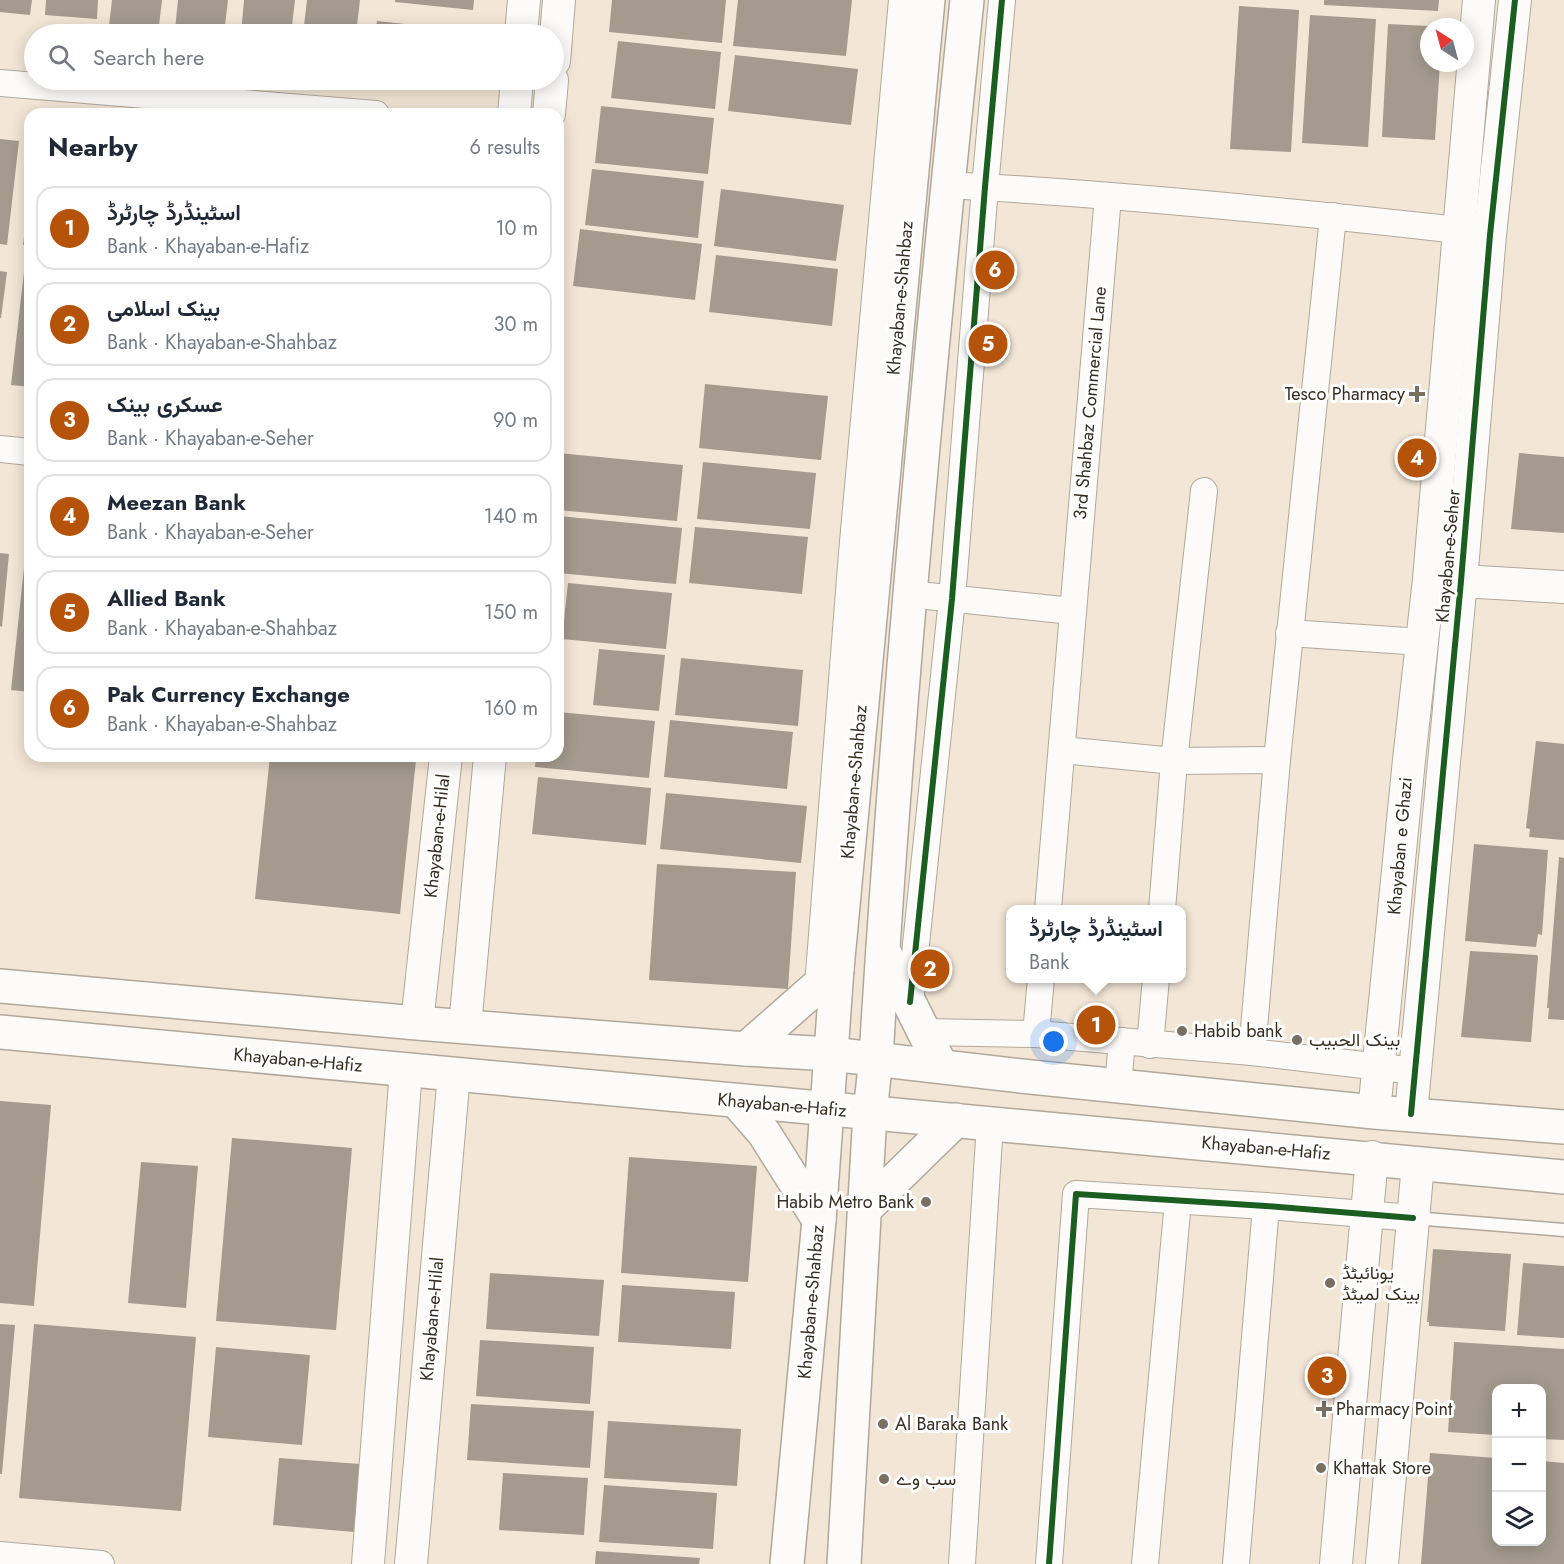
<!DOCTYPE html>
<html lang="en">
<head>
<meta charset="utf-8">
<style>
	body { margin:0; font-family:Jost,Vazirmatn,sans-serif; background:#f2f2f3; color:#1f2937 }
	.controls { position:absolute; right:18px; bottom:18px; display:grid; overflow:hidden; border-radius:12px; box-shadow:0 3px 15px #0003 }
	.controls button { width:54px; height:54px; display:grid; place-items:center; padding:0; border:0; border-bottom:2px solid #e0e1e3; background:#fff; color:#1f2937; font:30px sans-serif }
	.compass { position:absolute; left:1420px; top:18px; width:54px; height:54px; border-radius:50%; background:#fff; box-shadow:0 3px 15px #0003; rotate:324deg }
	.you { position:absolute; left:1054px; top:1042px; width:21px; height:21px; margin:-15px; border:4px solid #fff; border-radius:50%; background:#1a73e8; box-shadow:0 0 0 9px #1a73e833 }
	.badge { display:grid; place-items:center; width:39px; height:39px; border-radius:50%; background:#b45309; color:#fff; font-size:20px; font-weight:700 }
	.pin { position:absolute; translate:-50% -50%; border:3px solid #fff; box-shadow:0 2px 6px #0006 }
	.popup { position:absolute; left:1006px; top:905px; width:180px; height:78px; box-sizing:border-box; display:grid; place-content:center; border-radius:12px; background:#fff; filter:drop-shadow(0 2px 4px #0005); font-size:20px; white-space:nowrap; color:#747a83 }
	.popup b { font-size:22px; color:#1f2937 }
	.popup::after { content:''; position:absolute; left:50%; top:100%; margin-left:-12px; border:12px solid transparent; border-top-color:#fff }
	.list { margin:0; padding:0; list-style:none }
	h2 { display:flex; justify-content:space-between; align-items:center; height:78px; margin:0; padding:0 24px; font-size:26px }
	h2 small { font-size:20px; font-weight:400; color:#747a83 }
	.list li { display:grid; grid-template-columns:39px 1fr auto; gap:18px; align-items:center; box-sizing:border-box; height:84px; margin:0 12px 12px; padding:0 12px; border:2px solid #e0e1e3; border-radius:18px }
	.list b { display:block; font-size:22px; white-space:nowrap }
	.list p { margin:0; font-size:20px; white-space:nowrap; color:#747a83 }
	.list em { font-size:20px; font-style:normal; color:#747a83 }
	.icon { flex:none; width:33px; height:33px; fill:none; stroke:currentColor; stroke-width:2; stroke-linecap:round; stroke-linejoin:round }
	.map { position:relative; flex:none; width:1564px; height:1564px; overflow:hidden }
	.search { position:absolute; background:#fff; box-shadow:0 3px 15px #0003; left:24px; top:24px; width:540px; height:66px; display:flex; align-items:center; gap:15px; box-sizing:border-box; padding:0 21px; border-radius:33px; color:#747a83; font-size:22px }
	.panel { position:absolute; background:#fff; box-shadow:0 3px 15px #0003; left:24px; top:108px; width:540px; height:654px; border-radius:18px }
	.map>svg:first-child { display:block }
	.building { fill:#a49b8e }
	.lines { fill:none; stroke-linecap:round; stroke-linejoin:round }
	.service-casing { stroke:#b1a89c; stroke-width:15 }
	.minor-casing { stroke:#b1a89c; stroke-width:28 }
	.tertiary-casing { stroke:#b1a89c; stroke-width:34 }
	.secondary-casing { stroke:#b1a89c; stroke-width:36 }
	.primary-casing { stroke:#b1a89c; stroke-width:36 }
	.service { stroke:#fdfbf9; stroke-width:12 }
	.minor { stroke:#fdfbf9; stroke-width:26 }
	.tertiary { stroke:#fdfbf9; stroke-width:32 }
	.secondary { stroke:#fdfbf9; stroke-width:33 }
	.primary { stroke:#fdfbf9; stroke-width:33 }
	.cycleway-casing { stroke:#fff; stroke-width:10 }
	.cycleway { stroke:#1b5e20; stroke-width:6 }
	.poi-dot { fill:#786e62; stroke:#fff; stroke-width:2 }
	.labels { text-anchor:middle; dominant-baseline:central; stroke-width:6; stroke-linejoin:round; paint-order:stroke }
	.street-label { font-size:18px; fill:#362e23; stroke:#fff }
	.poi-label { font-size:18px; fill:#362e23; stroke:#fff; text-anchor:start }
</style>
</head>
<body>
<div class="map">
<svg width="1564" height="1564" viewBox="0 0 1564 1564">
	<rect width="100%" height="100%" fill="#f2e6d6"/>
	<g class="building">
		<polygon points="0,0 32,0 30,15 0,12"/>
		<polygon points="46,0 98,0 97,19 45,15"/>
		<polygon points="112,0 162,0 158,34 108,34"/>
		<polygon points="178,0 228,0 224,34 175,29"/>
		<polygon points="244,0 295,0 291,34 241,34"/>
		<polygon points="307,0 360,0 356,34 303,34"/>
		<polygon points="395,0 474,0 473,10 395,2"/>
		<polygon points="612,0 726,0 722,43 609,32"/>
		<polygon points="738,0 852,0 846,56 733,46"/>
		<polygon points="1324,0 1439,0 1438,11 1324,5"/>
		<polygon points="1239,6 1299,10 1291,152 1230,149"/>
		<polygon points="1310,15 1376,19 1368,147 1302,143"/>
		<polygon points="377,21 471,31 471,34 375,34"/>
		<polygon points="1388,24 1429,26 1429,63 1440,63 1435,140 1382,137"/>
		<polygon points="618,41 721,52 715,109 611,98"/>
		<polygon points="735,55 858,69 851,125 728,111"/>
		<polygon points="601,106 714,118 708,174 595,163"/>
		<polygon points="0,139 19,141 7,245 0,244"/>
		<polygon points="592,169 704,181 698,238 585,225"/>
		<polygon points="721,189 844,205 836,261 714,246"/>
		<polygon points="29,198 30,198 30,245 23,245"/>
		<polygon points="580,229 702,244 695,300 573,286"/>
		<polygon points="716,255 838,269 832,326 709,312"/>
		<polygon points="0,271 7,272 1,318 0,318"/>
		<polygon points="24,272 30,273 30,387 11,385"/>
		<polygon points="705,384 828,396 821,460 699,448"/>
		<polygon points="558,453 683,465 677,521 558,510"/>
		<polygon points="1519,453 1564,457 1564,533 1511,529"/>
		<polygon points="703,462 816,473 810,529 697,519"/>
		<polygon points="559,516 682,528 676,584 558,573"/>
		<polygon points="695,527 808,537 802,594 689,583"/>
		<polygon points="26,549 30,549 30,692 11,690"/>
		<polygon points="0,553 9,554 2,627 0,626"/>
		<polygon points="568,583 672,593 666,649 562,639"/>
		<polygon points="599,649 665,655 659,711 593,705"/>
		<polygon points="681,658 803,670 798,726 675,715"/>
		<polygon points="558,712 655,721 649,778 535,767 536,756 558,756"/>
		<polygon points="670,720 793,732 787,789 664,777"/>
		<polygon points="1536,741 1564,744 1564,840 1529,837 1530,829 1526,828"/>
		<polygon points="270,756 373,756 416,760 400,914 255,899"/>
		<polygon points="538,777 651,788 646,845 532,834"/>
		<polygon points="666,793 807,806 801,863 660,849"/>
		<polygon points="1474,844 1548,850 1542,935 1538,934 1536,947 1465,941"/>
		<polygon points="1559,857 1564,858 1564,1020 1548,1019 1549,1008 1547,1008"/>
		<polygon points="657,864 796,872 788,989 649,980"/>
		<polygon points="1470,951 1537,955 1538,957 1531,1042 1461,1037"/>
		<polygon points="0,1101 51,1105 34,1306 0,1303"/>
		<polygon points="232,1138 352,1148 336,1330 216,1321"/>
		<polygon points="629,1157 757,1166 748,1282 621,1273"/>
		<polygon points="141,1162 198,1166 186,1308 128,1303"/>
		<polygon points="1433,1249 1511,1254 1505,1331 1429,1326 1429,1322 1427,1322"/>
		<polygon points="1523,1263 1564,1266 1564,1338 1517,1335"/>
		<polygon points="490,1273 604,1280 599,1336 486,1329"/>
		<polygon points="622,1285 735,1292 731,1349 618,1342"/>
		<polygon points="0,1324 15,1325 2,1474 0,1474"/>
		<polygon points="34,1324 196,1337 181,1511 19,1498"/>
		<polygon points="480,1340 594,1347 590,1404 476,1396"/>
		<polygon points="1454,1342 1564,1349 1564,1440 1542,1439 1542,1388 1496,1388 1496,1435 1448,1432"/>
		<polygon points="216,1347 310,1355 302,1445 208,1437"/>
		<polygon points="471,1404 594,1411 590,1468 467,1460"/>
		<polygon points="608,1421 741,1429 737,1486 604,1478"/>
		<polygon points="1430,1453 1496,1458 1496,1542 1542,1542 1542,1461 1564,1463 1564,1564 1421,1564"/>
		<polygon points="279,1458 360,1464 354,1532 273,1525"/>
		<polygon points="503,1473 588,1478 584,1535 499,1530"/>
		<polygon points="604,1485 717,1493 713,1549 599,1542"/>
		<polygon points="596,1551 700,1558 699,1564 595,1564"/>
	</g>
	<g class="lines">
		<defs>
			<polyline id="service" points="1413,1218 1564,1230"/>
			<g id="minor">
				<polyline points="0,83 376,114"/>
				<path d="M947,185C1118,194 1288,211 1458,230"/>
				<polyline points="0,449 30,452"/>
				<polyline points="909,594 1072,611"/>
				<polyline points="1289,633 1422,642"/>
				<polyline points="1062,750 1174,761 1277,760"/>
				<polyline points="1048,910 1108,196"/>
				<polyline points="1162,910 1174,761 1204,491"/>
				<polyline points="818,986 852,553 902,0"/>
				<polyline points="910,1002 952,599 985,187 1002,0"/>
				<polyline points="924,1032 1036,1034 1252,1052 1415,1071"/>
				<polyline points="1036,1034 1041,978"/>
				<polyline points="1150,1045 1156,978"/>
				<polyline points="1252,1052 1277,760 1333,216"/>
				<polyline points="1118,1085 1122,1041"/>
				<polyline points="0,1555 101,1564"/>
				<polyline points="962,1564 990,1123"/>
				<polyline points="1049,1564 1076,1194 1266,1206 1413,1218"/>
				<polyline points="1145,1564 1178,1201"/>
				<polyline points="1236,1564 1266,1206"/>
			</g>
			<g id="tertiary">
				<polyline points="521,34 524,0"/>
				<polyline points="554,61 559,0"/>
				<polyline points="514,114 517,80"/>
				<polyline points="549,114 552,80"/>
				<polyline points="1442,580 1564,587"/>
				<polyline points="417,1023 446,756"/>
				<polyline points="465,1026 490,756"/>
				<polyline points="1374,1112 1409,760 1429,579 1479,0"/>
				<polyline points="1411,1114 1461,581 1490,235 1515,0"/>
				<polyline points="368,1564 406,1070"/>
				<polyline points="411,1564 454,1074"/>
				<polyline points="1336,1564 1372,1157"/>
				<polyline points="1382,1564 1418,1164"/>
			</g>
			<g id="secondary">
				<polyline points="787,1564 819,1220 837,969 928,0"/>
				<path d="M844,1564L870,1113L876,1058C897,705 930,352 967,0"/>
			</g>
			<g id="primary">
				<polyline points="883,950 941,1066"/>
				<polyline points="0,986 417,1023 746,1049 831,1054 1021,1076 1374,1112 1564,1127"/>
				<polyline points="0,1032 1564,1177"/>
				<polyline points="746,1049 837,969"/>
				<polyline points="737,1102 764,1133 819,1220"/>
				<polyline points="866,1208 956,1120"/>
			</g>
		</defs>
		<use href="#service" class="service-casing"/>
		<use href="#minor" class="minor-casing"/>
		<use href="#tertiary" class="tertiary-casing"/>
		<use href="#secondary" class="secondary-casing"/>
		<use href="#primary" class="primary-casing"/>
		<use href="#service" class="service"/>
		<use href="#minor" class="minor"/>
		<use href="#tertiary" class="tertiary"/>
		<use href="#secondary" class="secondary"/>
		<use href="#primary" class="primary"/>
		<defs>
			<g id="cycleway">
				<polyline points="910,1002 952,599 985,187 1002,0"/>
				<polyline points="1411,1114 1461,581 1490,235 1515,0"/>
				<polyline points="1049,1564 1076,1194 1266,1206 1413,1218"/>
			</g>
		</defs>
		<use href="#cycleway" class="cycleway-casing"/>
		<use href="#cycleway" class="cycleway"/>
	</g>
	<g class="poi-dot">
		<path d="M1414 385h6v6h6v6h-6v6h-6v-6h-6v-6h6z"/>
		<circle cx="1182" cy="1031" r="6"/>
		<circle cx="1297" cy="1040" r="6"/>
		<circle cx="926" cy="1202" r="6"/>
		<circle cx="1330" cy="1283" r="6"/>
		<path d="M1321 1400h6v6h6v6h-6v6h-6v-6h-6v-6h6z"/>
		<circle cx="883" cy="1424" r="6"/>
		<circle cx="1321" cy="1468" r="6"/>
		<circle cx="884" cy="1479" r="6"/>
	</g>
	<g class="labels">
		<g class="street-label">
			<text transform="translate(900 298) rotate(-85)">Khayaban-e-Shahbaz</text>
			<text transform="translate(1090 403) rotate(-85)">3rd Shahbaz Commercial Lane</text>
			<text transform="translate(1448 556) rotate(-85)">Khayaban-e-Seher</text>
			<text transform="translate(854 782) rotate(-85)">Khayaban-e-Shahbaz</text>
			<text transform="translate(437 836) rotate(-84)">Khayaban-e-Hilal</text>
			<text transform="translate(1400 846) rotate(-85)">Khayaban e Ghazi</text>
			<text transform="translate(298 1060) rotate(5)">Khayaban-e-Hafiz</text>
			<text transform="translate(782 1105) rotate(5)">Khayaban-e-Hafiz</text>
			<text transform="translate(1266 1148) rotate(5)">Khayaban-e-Hafiz</text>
			<text transform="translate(811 1302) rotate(-85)">Khayaban-e-Shahbaz</text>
			<text transform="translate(432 1319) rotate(-85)">Khayaban-e-Hilal</text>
		</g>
		<g class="poi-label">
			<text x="1405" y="394" text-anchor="end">Tesco Pharmacy</text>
			<text x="1194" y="1031">Habib bank</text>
			<text x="1309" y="1040">بينک الحبيب</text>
			<text x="914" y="1202" text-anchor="end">Habib Metro Bank</text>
			<text x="1342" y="1273">یونائیٹڈ<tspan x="1342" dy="21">بینک لمیٹڈ</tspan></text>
			<text x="1336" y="1409">Pharmacy Point</text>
			<text x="895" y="1424">Al Baraka Bank</text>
			<text x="1333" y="1468">Khattak Store</text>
			<text x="896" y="1479">سب وے</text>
		</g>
	</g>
</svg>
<div class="controls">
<button>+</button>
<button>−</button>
<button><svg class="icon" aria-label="layers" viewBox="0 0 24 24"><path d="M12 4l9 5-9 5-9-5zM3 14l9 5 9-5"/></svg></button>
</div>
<svg class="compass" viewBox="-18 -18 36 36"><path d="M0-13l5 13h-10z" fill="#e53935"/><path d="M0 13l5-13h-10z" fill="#747a83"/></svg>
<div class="you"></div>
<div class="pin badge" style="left:1096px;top:1025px">1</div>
<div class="popup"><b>اسٹینڈرڈ چارٹرڈ</b>Bank</div>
<div class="pin badge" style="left:930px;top:969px">2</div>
<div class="pin badge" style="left:1327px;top:1376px">3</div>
<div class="pin badge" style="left:1417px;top:458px">4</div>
<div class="pin badge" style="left:988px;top:344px">5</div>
<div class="pin badge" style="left:995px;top:270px">6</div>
<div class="search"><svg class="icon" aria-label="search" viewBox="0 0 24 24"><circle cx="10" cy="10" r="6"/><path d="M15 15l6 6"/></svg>Search here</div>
<section class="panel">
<h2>Nearby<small>6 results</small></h2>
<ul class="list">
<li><span class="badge">1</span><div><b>اسٹینڈرڈ چارٹرڈ</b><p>Bank · Khayaban-e-Hafiz</p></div><em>10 m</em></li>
<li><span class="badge">2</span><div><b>بینک اسلامی</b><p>Bank · Khayaban-e-Shahbaz</p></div><em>30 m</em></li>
<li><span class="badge">3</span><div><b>عسکری بینک</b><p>Bank · Khayaban-e-Seher</p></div><em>90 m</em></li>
<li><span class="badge">4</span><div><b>Meezan Bank</b><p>Bank · Khayaban-e-Seher</p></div><em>140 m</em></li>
<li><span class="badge">5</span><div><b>Allied Bank</b><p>Bank · Khayaban-e-Shahbaz</p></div><em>150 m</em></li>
<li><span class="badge">6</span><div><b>Pak Currency Exchange</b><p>Bank · Khayaban-e-Shahbaz</p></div><em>160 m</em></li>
</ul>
</section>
</div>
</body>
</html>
